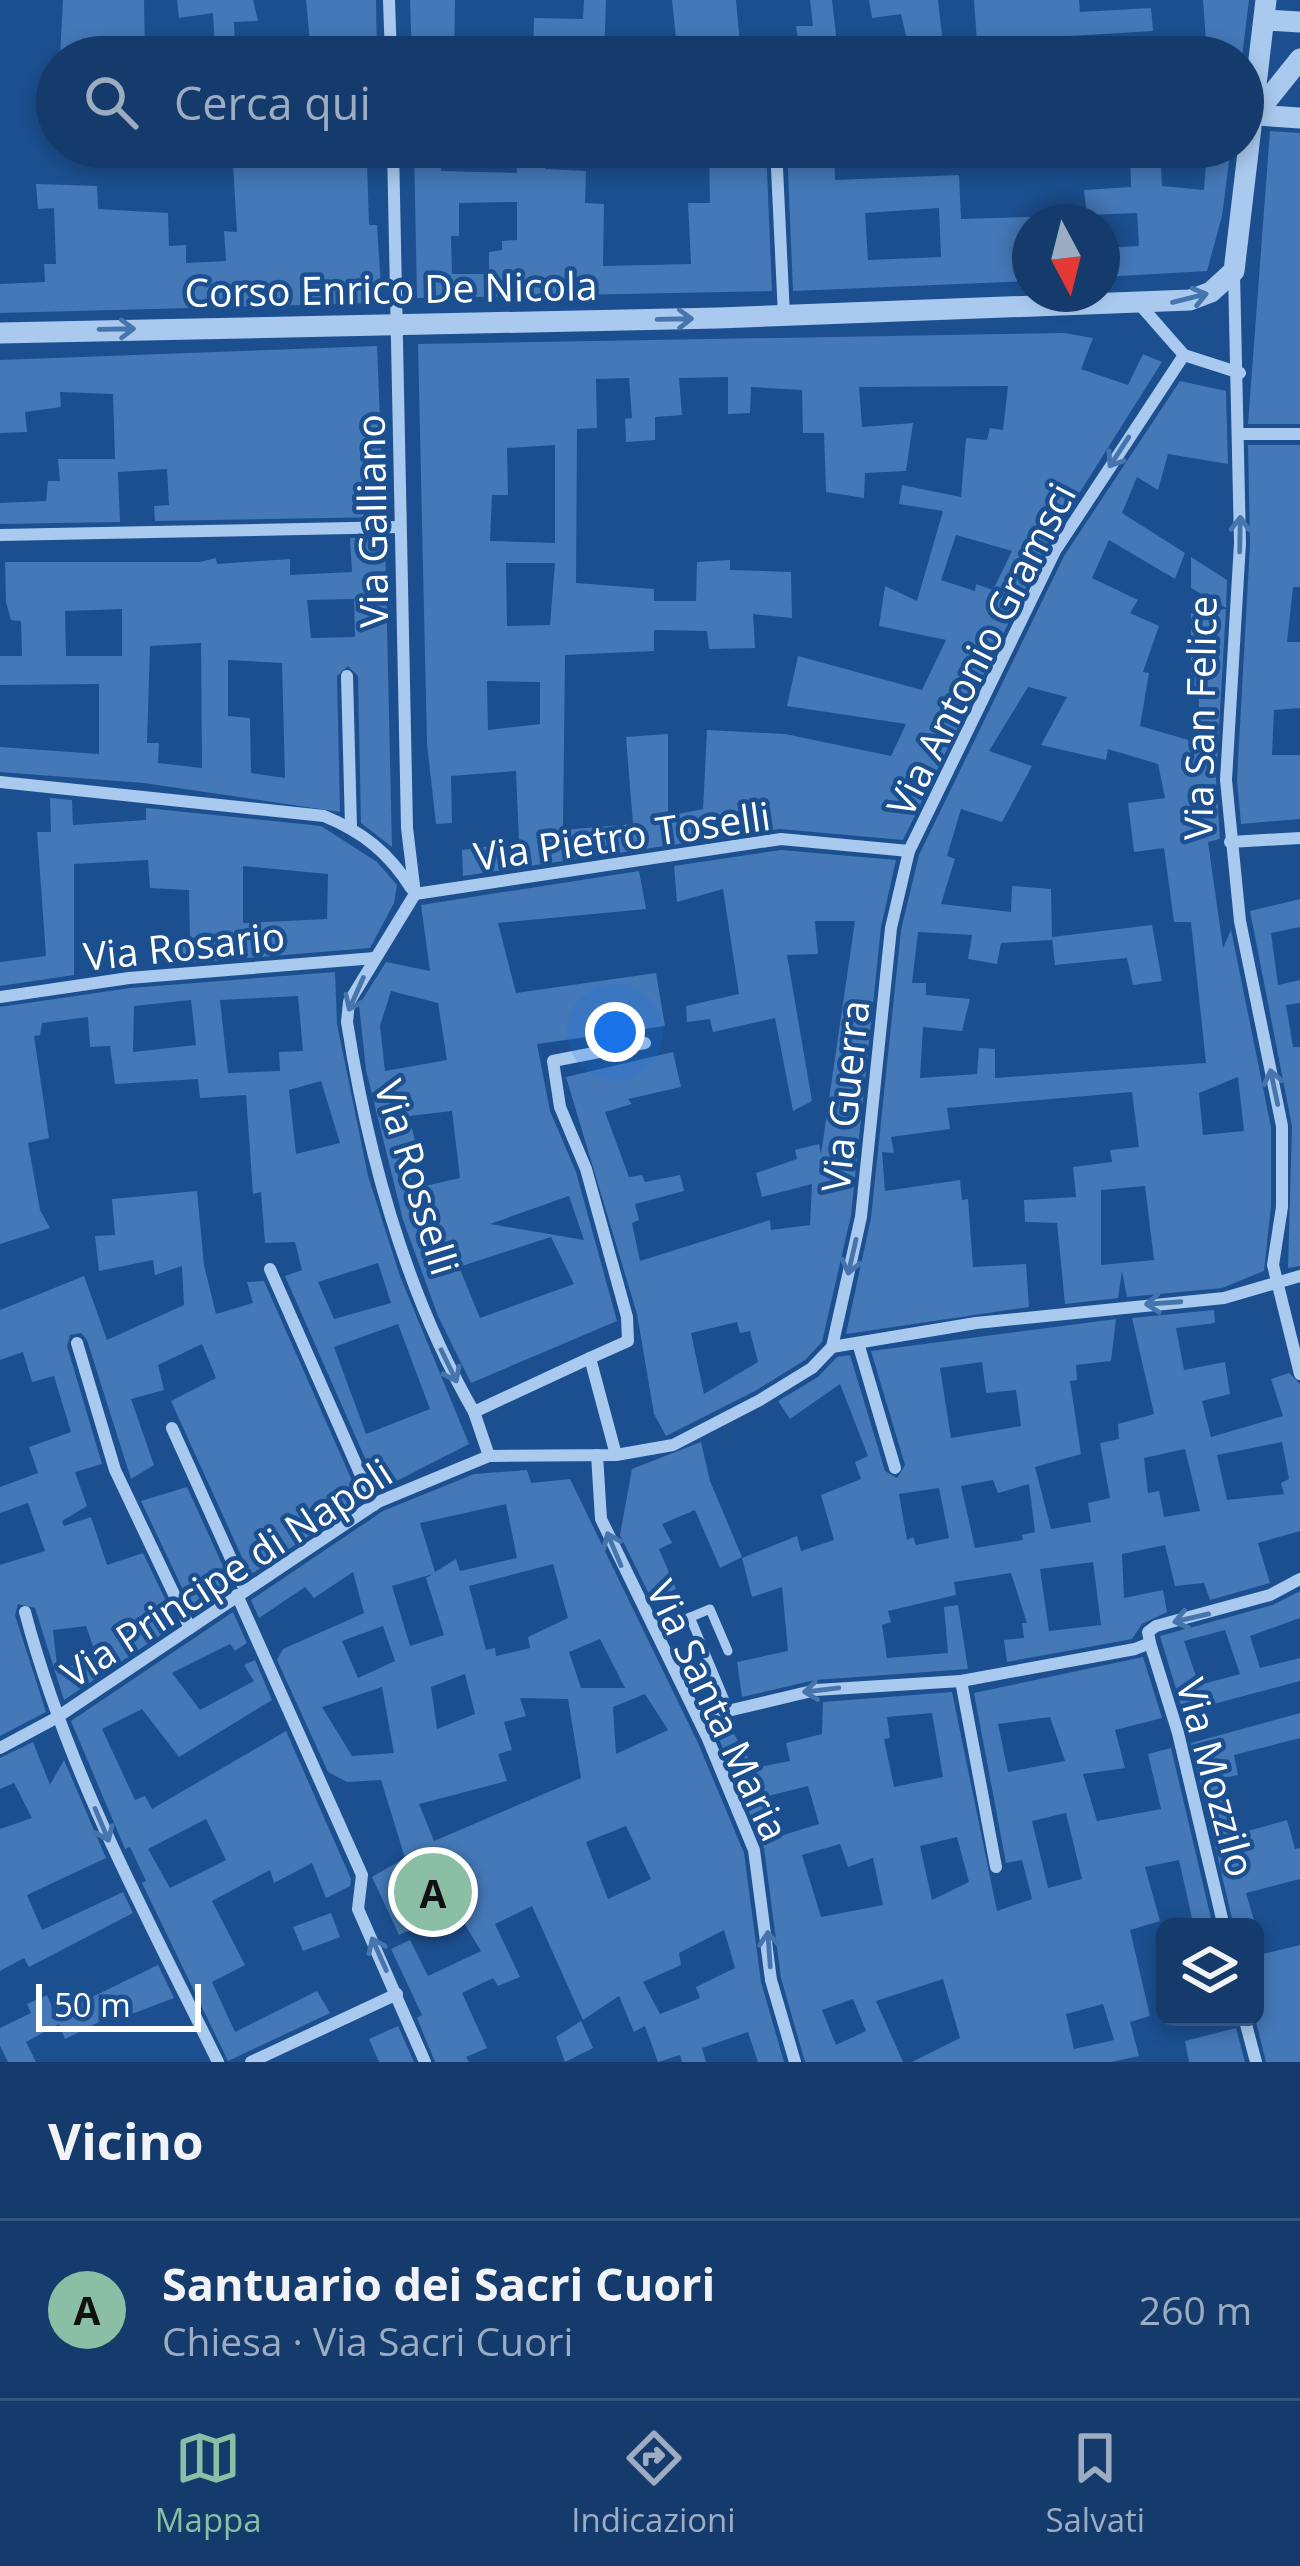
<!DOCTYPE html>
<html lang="it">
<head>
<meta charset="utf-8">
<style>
	body { margin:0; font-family:"Open Sans",sans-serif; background:#214673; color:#f1f3f6 }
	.controls { position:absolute; right:36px; bottom:36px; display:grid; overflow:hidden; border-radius:18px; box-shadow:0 6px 18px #0003 }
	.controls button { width:108px; height:108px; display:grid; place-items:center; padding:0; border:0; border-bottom:3px solid #33557e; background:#143b6b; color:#f1f3f6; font:60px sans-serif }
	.compass { position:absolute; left:1012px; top:204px; width:108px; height:108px; border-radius:50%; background:#143b6b; box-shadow:0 6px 18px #0003; rotate:173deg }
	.scale { position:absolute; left:36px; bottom:30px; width:165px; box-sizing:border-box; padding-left:12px; border:6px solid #fff; border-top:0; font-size:33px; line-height:42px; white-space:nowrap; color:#fff; -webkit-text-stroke:9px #1b4f8f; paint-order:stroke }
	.you { position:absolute; left:615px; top:1032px; width:42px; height:42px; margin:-30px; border:9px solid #fff; border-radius:50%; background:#1a73e8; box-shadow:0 0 0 18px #1a73e833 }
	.badge { display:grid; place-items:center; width:78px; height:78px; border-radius:50%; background:#8abfa5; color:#111; font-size:39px; font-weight:700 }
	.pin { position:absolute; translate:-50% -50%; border:6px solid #fff; box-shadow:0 3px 12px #0006 }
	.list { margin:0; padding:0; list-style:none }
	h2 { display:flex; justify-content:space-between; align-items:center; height:156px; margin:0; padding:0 48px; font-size:51px }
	h2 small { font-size:39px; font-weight:400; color:#9dadc1 }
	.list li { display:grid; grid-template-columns:78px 1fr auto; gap:36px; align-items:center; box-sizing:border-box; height:180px; padding:0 48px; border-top:3px solid #33557e }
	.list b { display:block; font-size:45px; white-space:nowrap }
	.list p { margin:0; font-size:39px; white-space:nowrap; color:#9dadc1 }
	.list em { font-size:39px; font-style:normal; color:#9dadc1 }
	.icon { flex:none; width:66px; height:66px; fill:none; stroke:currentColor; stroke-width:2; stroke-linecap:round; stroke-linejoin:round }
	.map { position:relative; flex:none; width:1300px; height:2062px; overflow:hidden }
	.search { position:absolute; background:#143b6b; box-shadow:0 6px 18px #0003; left:36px; right:36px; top:36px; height:132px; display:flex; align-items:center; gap:30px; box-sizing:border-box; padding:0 42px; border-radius:66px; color:#9dadc1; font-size:45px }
	.sheet { height:336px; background:#143b6b }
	nav { display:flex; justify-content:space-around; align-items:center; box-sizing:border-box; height:168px; border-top:3px solid #33557e; background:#143b6b; font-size:33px; color:#9dadc1 }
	nav a { display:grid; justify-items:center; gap:6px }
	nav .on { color:#8abfa5 }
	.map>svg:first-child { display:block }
	.building { fill:#4478b7; fill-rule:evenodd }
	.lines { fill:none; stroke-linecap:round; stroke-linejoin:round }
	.service { stroke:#a9c9ee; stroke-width:9 }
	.minor { stroke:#a9c9ee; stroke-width:12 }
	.tertiary { stroke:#a9c9ee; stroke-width:21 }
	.oneway { stroke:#4674ac }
	.labels { text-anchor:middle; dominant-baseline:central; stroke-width:9; stroke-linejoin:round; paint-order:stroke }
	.street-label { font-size:39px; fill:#fff; stroke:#1b4f8f }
</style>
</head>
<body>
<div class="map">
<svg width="1300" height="2062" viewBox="0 0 1300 2062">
	<rect width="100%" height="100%" fill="#1b4f8f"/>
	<g class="building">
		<polygon points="63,0 144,0 145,57 60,57"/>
		<polygon points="177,0 253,0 258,21 234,22 235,47 215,48 213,13 179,18"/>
		<polygon points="306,0 376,0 377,57 311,53"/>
		<polygon points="410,0 455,0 454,57 412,57"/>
		<polygon points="584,0 606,0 604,57 533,57 534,18 583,19"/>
		<polygon points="672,0 736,0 741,56 678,56"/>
		<polygon points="810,0 832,0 837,44 800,49 796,26 813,26"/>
		<polygon points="869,0 938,0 943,45 909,48 901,14 872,18"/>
		<polygon points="974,0 1079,0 1080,12 1151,8 1153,31 1002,40 1003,57 978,57"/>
		<polygon points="1203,0 1249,0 1242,57 1207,55"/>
		<polygon points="1270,131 1300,133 1300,424 1248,424"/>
		<path d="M414,147H440L441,171L517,173V153H545V169L586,171L585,203L604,204L603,266L691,264L688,203H710L709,148L766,147L772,291L417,298ZM517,202V240L502,241V250L489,252V274H452L451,236H459V203Z"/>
		<path d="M787,147H834L835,180L959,175L961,219L1030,217V281L793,291ZM939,208L941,257L868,260L865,213Z"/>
		<polygon points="1130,147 1160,147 1162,186 1204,190 1207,147 1231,147 1222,216 1207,271 1102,277 1102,248 1139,246 1137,213 1087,215 1084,190 1131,187"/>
		<polygon points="331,159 332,164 367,163 369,225 377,225 382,303 0,313 0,284 45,282 44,264 56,264 54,208 38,209 36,184 97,186 98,209 168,213 169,246 186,245 186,263 226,261 224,231 237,232 233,165"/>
		<path d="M1064,333L1093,338L1081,369L1128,385L1143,354L1162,362L1046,546L903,840L780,829L463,876L462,850L519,842L516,771L451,776L452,823L436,824L427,744L418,344ZM728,377V414L750,413L751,387L802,390L803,433H824L826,492L864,498L865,473L906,471L913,423L862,427L859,387L1008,386L1003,430L990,428L987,440L966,438L961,497L902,485L899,504L943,511L917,601L885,586L879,626L946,640L922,690L798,656L787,706L906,724L891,756L785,734L707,730L703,809L668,816V734L626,737L633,824L563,830L565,655L654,651V630L707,631L709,649L755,648L753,614L792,618L791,572L730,570V560L697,562L696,601H654V589L576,583L577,429L597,428L596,379L629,378L632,418L625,419L626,442L655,440V417L682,415L679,378ZM555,445V543L490,541L492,495H508L507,448ZM956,535L1012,551L993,590L976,584L975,591L941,580ZM506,563H555L550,625L507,626ZM487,681L540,682V724L488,730Z"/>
		<polygon points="377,346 384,517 155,521 154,506 169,505 167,469 118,472 120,522 0,524 0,503 46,501 48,481 60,481 58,459 115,459 113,394 60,392 61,407 25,412 27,432 0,433 0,360"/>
		<path d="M1180,381L1226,391L1228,464L1168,454L1158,490L1137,477L1122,513L1185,553L1175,579L1109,540L1092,578L1138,600L1130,613L1159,626L1143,672L1149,673L1140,726L1199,743V698L1191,696V613L1226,609L1216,779L1220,839L1208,842L1223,948L1231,930L1271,1127V1206L1264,1271L1222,1288L1127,1297L1122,1271L1118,1298L1065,1304L1057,1223L1025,1222L1024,1200L1076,1197L1073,1167L1112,1162L1110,1150L1139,1147L1132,1092L947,1108L950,1129L891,1137L894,1153L882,1152L885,1191L960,1180L962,1200L968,1199L973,1267L1026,1264L1029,1307L846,1334L871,1218L901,930L919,855L1064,556ZM1028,687L1067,697L1041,745L1106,760L1108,749L1158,764L1165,798L1128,803L1134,852L1164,848L1174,922H1191L1206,1063L995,1078V1049L979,1048L977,1074L920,1078L923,1027L962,1031L970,999L926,995V983H912L918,932L972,935L968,959L997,964L1001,943L1052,940L1051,889L1012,886L1011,912L941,904L955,859L947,856L961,809L1002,822L1032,766L989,751ZM1238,1077L1244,1131L1203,1135L1199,1093ZM1145,1186L1154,1260L1101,1265V1190Z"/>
		<polygon points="1248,445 1300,445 1300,587 1293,587 1287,642 1300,642 1300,708 1274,710 1272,755 1300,755 1300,819 1241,824 1237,780 1250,544"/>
		<path d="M350,538H385L392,847L361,823L358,676L348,666L337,676L340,812L144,783L0,772V747L99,754V684L0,685V656H22L21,621L11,620L6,602L5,562H200L216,558L217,564L290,559V575L352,572ZM354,599L355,637L311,638L307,600ZM122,609V656H66L65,611ZM201,643L202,768L158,763L159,743H147L150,646ZM228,660L282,663L285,778L251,773L250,718L228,716Z"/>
		<polygon points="1191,557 1227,580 1226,608 1191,588"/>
		<path d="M50,798L72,800L73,825L146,820V808L321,826L377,862L397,885L394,903L370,948L174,964V942L190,940L189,890L150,888L148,860L74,864V975L0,986V962L46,956L37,832H51ZM243,866L328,874L327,919L243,923Z"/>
		<path d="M781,850L896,860L881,927L851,1215L822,1342L805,1360L755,1391L666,1436L654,1414L637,1314L566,1077L673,1052L681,1087L628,1099L632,1104L605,1112L629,1177L642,1175L645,1182L680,1175L684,1191L635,1204L639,1220L632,1223L640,1261L770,1220L771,1230L810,1225L812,1184L762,1197L756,1173L797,1159L795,1150L819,1144L821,1154L855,921H815L818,954L787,955L812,1101L793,1111L775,1018L713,1032L710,1019L687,1022L686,1006L739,994L723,889L677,902L674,866ZM737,1322L740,1333L750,1331L758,1362L704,1394L691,1333Z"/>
		<path d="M639,871L646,909L498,923L516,993L656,973L665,1026L537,1044L550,1111L576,1172L617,1321L471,1383L438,1316L403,1220L366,1070L359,1005L386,962L430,971L421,905ZM391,991L438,1003L447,1060L385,1071L380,1026ZM452,1111L460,1178L412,1189L408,1153L417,1149L409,1116ZM569,1196L584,1240L490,1224ZM551,1237L574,1284L480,1318L459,1267Z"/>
		<polygon points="1300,899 1300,927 1271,933 1278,985 1300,980 1300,1003 1286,1005 1293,1047 1300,1047 1300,1266 1288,1268 1292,1126 1250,911"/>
		<polygon points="1152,925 1162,981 1133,985 1127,958 1055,965 1052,937"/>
		<path d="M335,972L337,1024L368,1176L400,1276L469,1444L379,1490L285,1276L302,1270L295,1242L265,1243L261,1192L253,1194L246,1095L200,1098L198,1079L115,1084L110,1046L90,1047L88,1017L42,1023L40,1035L34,1036L49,1138L28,1143L40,1210L50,1228L0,1244V1007L130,988ZM298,996L303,1051L279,1052L280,1071L228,1073L220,1000ZM191,1000L196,1045L133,1052L134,1006ZM321,1081L340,1143L296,1154L289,1090ZM378,1263L391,1303L334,1319L318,1282ZM398,1324L430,1409L366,1434L334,1347Z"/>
		<path d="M197,1191L204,1265L216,1314L253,1303L247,1282L264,1281L361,1501L250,1575L171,1401L216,1378L202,1344L158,1365L164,1390L131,1399L154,1465L131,1479L87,1340L81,1333L70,1335L67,1346L102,1464L75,1472L87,1506L62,1521L64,1526L91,1517L107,1565L143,1553L177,1624L64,1700L35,1608L18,1604L15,1615L46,1712L0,1736V1565L45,1551L28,1503L0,1513V1487L38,1473L29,1447L71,1432L54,1376L32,1382L23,1352L0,1360V1310L84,1276L107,1340L184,1305L182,1266L155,1275L153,1260L99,1271L95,1236L115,1235L112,1199ZM86,1626L95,1652L58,1674L53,1630Z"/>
		<path d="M1214,1310L1215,1323L1176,1328L1184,1370L1225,1362L1230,1394L1202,1401L1211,1437L1283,1416L1271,1379L1289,1373L1300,1384V1531L1258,1543L1270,1583L1210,1600L1204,1583L1175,1586L1165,1545L1122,1554L1124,1598L1163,1590L1167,1612L1142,1624L1132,1639L1007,1662L1004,1640L1024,1638L1022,1623H1027L1011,1573L954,1582L956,1595L888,1611L891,1622L882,1625L887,1658L948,1653L944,1607L958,1605L968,1669L815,1680L742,1697L737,1662L788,1651L782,1587L752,1597L742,1558L797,1536L801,1551L834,1540L821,1495L861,1479L855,1462L868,1456L840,1384L790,1419L778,1401L818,1377L837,1357L850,1355L885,1471L897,1478L905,1465L871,1351L1116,1319L1111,1361L1076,1365L1077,1380L1070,1381L1081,1454L1035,1467L1051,1529L1091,1522L1088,1503L1110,1498L1100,1443L1119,1439L1118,1424L1154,1414L1132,1318ZM982,1362L986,1393L1016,1390L1021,1426L951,1438L940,1368ZM1282,1442L1289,1479L1281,1483L1284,1494L1227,1500L1217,1455ZM1185,1449L1200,1511L1164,1517L1159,1491L1148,1493L1144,1458ZM993,1480L998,1493L1029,1484L1035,1532L1022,1535L1023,1540L975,1548L961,1486ZM939,1488L949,1538L916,1545L913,1537L907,1540L899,1494ZM1093,1562L1101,1625L1049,1631L1040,1569Z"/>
		<polygon points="701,1442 710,1481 742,1557 720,1568 695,1510 662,1524 672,1543 659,1549 676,1589 652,1600 620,1535 632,1469"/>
		<path d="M527,1470L531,1483L570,1479L698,1743L744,1853L761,1982L784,2062H758L748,2032L702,2048L706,2062H682L680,2055L658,2062L645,2026L634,2032L619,1996L583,2020L532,1906L495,1924L520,1977L498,1986L493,1978L462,1993L487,2048L466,2057L469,2062H435L417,2018L422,2015L391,1949L410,1940L428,1976L481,1951L456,1910L399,1935L372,1877L405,1858L381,1780L347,1782L328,1772L277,1660L283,1649L364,1613L353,1572L314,1598L305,1587L259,1618L251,1600L383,1511L474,1474ZM506,1504L517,1558L460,1571L456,1559L435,1572L420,1523ZM553,1564L568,1618L528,1637L530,1648L496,1656L495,1648L486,1650L469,1586ZM433,1574L426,1578L444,1635L410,1646L392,1586ZM383,1626L395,1661L358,1678L342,1641ZM600,1639L625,1688H581L569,1652ZM465,1674L475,1714L437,1729L431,1687ZM382,1687L394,1753L352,1756L322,1707ZM645,1694L668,1730L616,1754L613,1707ZM520,1698L568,1699L581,1778L434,1841L419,1804L507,1781L498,1754L512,1750L504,1722L526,1716ZM626,1826L651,1879L608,1899L586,1842ZM724,1930L735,1968L696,1987L700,1998L660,2014L643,1982L681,1965L679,1953Z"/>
		<polygon points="187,1487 232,1586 194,1613 141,1501"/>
		<path d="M1300,1591V1618L1250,1636L1260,1668L1300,1658V1681L1183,1712L1160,1636L1273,1605ZM1225,1630L1240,1674L1199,1685L1184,1641Z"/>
		<path d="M233,1612L247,1643L235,1651L230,1644L172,1673L200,1710L254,1681L244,1665L255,1660L272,1700L179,1757L142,1709L102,1729L135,1800L145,1796L152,1809L286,1731L351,1879L350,1886L326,1898L312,1863L274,1883L270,1870L212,1901L245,1965L212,1982L235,2032L317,1991L330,2013L228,2061L142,1883L146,1881L130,1847L125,1849L120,1837L71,1721ZM206,1819L226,1860L170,1888L148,1849Z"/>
		<path d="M1143,1657L1162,1718L1115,1730L1125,1768L1083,1774L1097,1821L1161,1809L1148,1754L1171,1748L1213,1927H1194L1179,1860L1145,1867L1160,1921L1130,1930L1150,2016L1130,2022L1139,2056L1111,2062H912L960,2038L943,1979L876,2001L903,2062H805L781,1978L764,1848L719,1739L734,1734L754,1768L790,1761L786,1743L822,1734L823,1702L952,1692L997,1911L1032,1899L1022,1860L1006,1863L974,1693ZM932,1713L943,1777L894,1787L884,1739L890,1738L887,1717ZM1050,1717L1065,1761L1008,1772L998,1724ZM808,1786L819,1824L780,1836L764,1797ZM1066,1813L1082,1879L1048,1888L1032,1821ZM957,1837L969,1882L932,1900L920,1846ZM840,1844L848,1867L873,1858L883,1905L821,1917L802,1855ZM853,1999L866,2031L836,2045L822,2010ZM1103,2004L1114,2040L1074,2049L1066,2014Z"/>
		<polygon points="1300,1713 1300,1738 1234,1755 1238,1775 1219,1779 1229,1829 1236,1828 1237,1834 1287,1820 1295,1849 1300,1848 1300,1879 1246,1893 1256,1927 1234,1927 1191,1743"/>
		<polygon points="33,1742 50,1785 64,1760 106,1858 27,1895 42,1930 123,1892 133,1913 29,1967 24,1958 0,1971 0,1829 32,1818 14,1783 0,1789 0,1758"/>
		<polygon points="331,1913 340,1937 303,1951 293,1927"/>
		<polygon points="1300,1945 1300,2062 1266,2062 1255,2018 1255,1956"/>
		<polygon points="158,1965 174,1998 116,2020 113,2015 65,2039 55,2015"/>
		<polygon points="47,1995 59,2024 26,2042 36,2062 8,2062 0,2046 0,2028 31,2013 27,2004"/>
		<polygon points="581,2021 593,2048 565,2062 556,2037"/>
		<polygon points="398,2026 414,2062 379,2062 369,2039"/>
		<polygon points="1236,2028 1245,2062 1189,2062 1185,2041"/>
	</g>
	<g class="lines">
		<g class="service">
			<polyline points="690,1617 729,1710"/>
			<polyline points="655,1632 710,1609 728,1651"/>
		</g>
		<g class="minor">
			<polyline points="389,0 391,57"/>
			<polyline points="393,147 407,828 415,894"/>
			<polyline points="776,147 784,316"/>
			<polyline points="1234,273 1240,543 1226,780 1240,921 1282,1126 1282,1207 1273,1265 1300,1374"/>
			<polyline points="1141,306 1184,355 1240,373"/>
			<polyline points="1241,434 1300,434"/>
			<polyline points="0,535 400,527"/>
			<polyline points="347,676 351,827"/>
			<path d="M0,782L324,816C363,832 389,853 411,888"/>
			<polyline points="1230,842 1300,838"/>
			<path d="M415,894L349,1002L347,1022C368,1156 406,1294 474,1412"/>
			<polyline points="415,894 781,839 909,851"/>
			<polyline points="0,997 129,978 375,958"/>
			<polyline points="270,1269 374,1505"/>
			<polyline points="77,1343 115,1470 190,1628"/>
			<polyline points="858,1343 895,1468"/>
			<polyline points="832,1347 861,1217 891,928 909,851 1055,551 1184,355"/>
			<polyline points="590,1358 628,1341 627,1317 586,1169 560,1107 553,1061 645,1043"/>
			<polyline points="172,1428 245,1590"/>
			<polyline points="597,1455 601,1519 708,1739 754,1850 771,1980 795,2062"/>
			<polyline points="616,1455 590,1358 474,1412 489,1456 616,1455 673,1445 760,1400 812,1368 832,1347 976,1323 1224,1298 1300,1276"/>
			<polyline points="237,1595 362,1875 358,1909 425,2062"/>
			<path d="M25,1612C67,1771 146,1915 218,2062"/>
			<polyline points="1150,1643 1178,1733 1224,1927"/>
			<polyline points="961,1681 996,1867"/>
			<polyline points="698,1718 816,1690 961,1681 1135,1649 1150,1643 1148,1632 1156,1626 1270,1595 1300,1579"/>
			<polyline points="0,1748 56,1718 378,1502 489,1456"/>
			<polyline points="1244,2017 1256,2062"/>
			<polyline points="251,2062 397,1994"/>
		</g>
		<g class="tertiary">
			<polyline points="1265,20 1300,22"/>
			<polyline points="1256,114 1300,59"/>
			<polyline points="1256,115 1300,118"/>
			<polyline points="0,333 718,318 1190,300 1211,292 1234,271 1266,0"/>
		</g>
	</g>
	<defs><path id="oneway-shaft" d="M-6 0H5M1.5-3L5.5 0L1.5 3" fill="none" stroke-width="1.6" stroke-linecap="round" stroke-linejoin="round" transform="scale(3)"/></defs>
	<g class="oneway">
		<use href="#oneway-shaft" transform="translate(1190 298) rotate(-14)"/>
		<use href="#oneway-shaft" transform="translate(675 319) rotate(-1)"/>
		<use href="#oneway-shaft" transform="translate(117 329) rotate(-1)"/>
		<use href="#oneway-shaft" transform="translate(1119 452) rotate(123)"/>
		<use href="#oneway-shaft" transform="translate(1240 534) rotate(-89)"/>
		<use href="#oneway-shaft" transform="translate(356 994) rotate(114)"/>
		<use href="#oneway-shaft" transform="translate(1274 1087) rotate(-102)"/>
		<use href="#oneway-shaft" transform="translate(852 1257) rotate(103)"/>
		<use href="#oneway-shaft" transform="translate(1163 1303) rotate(176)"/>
		<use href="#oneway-shaft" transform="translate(449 1366) rotate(64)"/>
		<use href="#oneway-shaft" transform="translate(614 1549) rotate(-113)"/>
		<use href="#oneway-shaft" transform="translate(1191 1618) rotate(167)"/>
		<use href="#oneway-shaft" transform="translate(821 1690) rotate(173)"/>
		<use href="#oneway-shaft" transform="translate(102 1825) rotate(67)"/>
		<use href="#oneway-shaft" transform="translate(769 1949) rotate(-94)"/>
		<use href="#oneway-shaft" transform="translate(379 1954) rotate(-114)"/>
	</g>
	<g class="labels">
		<g class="street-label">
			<text transform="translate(391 288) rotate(-1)">Corso Enrico De Nicola</text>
			<text transform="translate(371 521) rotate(-91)">Via Galliano</text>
			<text transform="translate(980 649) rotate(-63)">Via Antonio Gramsci</text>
			<text transform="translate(1199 718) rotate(-89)">Via San Felice</text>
			<text transform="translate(622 835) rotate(-8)">Via Pietro Toselli</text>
			<text transform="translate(184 945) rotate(-6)">Via Rosario</text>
			<text transform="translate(844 1096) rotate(-84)">Via Guerra</text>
			<text transform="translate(418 1177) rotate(73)">Via Rosselli</text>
			<text transform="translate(226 1572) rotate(-33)">Via Principe di Napoli</text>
			<text transform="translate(719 1710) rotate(65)">Via Santa Maria</text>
			<text transform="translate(1217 1777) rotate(75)">Via Mozzilo</text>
		</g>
	</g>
</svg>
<div class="controls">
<button><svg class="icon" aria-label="layers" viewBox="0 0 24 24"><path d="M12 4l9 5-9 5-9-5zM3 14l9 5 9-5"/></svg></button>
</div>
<svg class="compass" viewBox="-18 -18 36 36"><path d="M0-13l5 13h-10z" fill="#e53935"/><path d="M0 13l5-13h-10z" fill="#9dadc1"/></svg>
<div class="scale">50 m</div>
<div class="you"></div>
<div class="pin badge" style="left:433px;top:1892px">A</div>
<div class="search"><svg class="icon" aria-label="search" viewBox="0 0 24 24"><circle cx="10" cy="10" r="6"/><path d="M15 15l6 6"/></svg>Cerca qui</div>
</div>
<section class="sheet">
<h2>Vicino<small></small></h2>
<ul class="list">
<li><span class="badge">A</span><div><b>Santuario dei Sacri Cuori</b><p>Chiesa · Via Sacri Cuori</p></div><em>260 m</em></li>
</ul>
</section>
<nav>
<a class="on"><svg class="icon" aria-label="map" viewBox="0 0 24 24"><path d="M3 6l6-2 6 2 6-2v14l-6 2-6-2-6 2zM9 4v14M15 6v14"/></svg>Mappa</a>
<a><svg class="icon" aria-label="directions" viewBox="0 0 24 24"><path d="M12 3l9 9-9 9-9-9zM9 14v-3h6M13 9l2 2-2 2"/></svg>Indicazioni</a>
<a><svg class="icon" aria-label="saved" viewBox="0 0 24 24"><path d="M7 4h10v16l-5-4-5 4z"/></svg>Salvati</a>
</nav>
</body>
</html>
